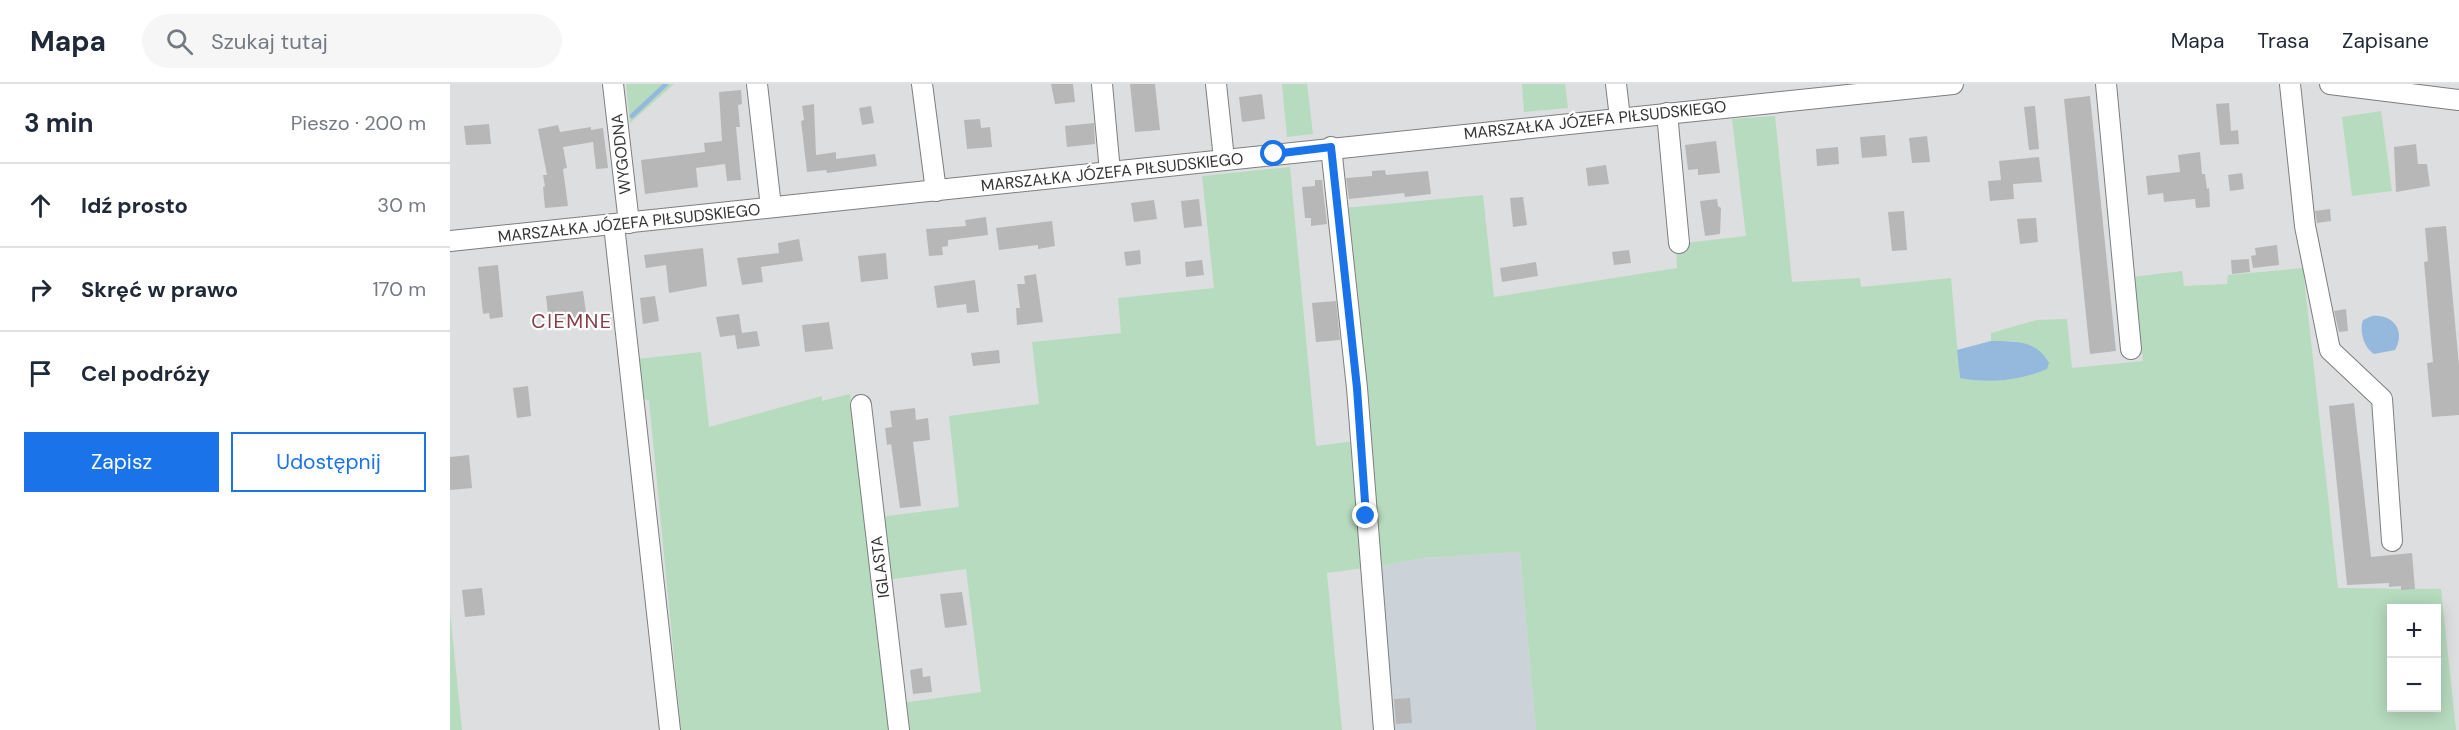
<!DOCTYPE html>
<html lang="pl">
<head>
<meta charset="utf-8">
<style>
	body { margin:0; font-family:"DM Sans",sans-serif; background:#f6f6f7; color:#1f2937 }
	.controls { position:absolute; right:18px; bottom:18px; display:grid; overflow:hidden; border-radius:0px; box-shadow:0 3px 15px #0003 }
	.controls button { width:54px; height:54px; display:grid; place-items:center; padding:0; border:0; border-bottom:2px solid #e0e1e3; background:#fff; color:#1f2937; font:30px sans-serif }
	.stop { position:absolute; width:18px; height:18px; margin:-14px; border:4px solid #1a73e8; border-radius:50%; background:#fff }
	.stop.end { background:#1a73e8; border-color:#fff; box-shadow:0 2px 6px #0008 }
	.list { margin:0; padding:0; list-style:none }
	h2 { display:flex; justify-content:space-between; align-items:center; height:78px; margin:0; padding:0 24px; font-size:26px }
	h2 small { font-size:20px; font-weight:400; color:#747a83 }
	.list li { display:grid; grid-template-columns:39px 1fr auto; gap:18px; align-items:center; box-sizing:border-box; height:84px; padding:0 24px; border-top:2px solid #e0e1e3 }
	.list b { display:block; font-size:22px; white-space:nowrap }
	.list em { font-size:20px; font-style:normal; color:#747a83 }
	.actions { display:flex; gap:12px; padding:18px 24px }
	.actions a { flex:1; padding:14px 0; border:2px solid #1a73e8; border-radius:0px; text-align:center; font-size:21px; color:#1a73e8 }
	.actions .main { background:#1a73e8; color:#fff }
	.icon { flex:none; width:33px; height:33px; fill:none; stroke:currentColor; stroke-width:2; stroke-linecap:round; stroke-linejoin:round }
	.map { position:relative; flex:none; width:2009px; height:646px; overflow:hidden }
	header { display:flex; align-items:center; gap:36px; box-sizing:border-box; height:84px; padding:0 30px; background:#fff; border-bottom:2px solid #e0e1e3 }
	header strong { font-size:28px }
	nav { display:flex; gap:33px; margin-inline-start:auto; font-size:21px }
	.search { width:420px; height:54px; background:#f6f6f7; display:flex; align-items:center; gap:15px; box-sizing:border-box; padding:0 21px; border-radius:33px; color:#747a83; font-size:22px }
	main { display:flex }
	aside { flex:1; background:#fff }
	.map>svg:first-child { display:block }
	.built { fill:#cbd3d9 }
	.green { fill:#b7dbbf; fill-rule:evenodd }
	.water { fill:#95b9dd }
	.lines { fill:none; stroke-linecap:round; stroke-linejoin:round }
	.stream { stroke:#95b9dd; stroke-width:4.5 }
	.building { fill:#b8b7b8 }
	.minor-casing { stroke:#7d7e7f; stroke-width:22 }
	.minor { stroke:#fff; stroke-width:20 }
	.route { stroke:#1a73e8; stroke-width:8 }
	.labels { text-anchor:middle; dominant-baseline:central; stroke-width:4.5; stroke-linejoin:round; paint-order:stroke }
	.street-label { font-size:16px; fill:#333334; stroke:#fff }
	.quarter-label { font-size:20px; letter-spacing:1.5px; fill:#863d45; stroke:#fff }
</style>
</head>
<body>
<header>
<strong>Mapa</strong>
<div class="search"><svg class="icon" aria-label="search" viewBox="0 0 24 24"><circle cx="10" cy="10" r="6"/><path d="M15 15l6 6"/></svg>Szukaj tutaj</div>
<nav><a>Mapa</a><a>Trasa</a><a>Zapisane</a></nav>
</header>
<main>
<aside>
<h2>3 min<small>Pieszo · 200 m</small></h2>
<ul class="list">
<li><svg class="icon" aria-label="ahead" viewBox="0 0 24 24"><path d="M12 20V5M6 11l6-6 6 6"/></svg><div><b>Idź prosto</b></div><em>30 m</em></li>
<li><svg class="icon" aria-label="right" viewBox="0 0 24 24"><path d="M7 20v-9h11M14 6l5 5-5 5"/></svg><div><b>Skręć w prawo</b></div><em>170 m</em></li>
<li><svg class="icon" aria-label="arrive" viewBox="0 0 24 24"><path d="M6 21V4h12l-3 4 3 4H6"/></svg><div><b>Cel podróży</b></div></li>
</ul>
<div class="actions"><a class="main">Zapisz</a><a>Udostępnij</a></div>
</aside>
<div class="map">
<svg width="2009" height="646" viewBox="0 0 2009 646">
	<rect width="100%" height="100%" fill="#dddedf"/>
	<polygon class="built" points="1070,468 1086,646 942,646 927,483 972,474"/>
	<g class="green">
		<polygon points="176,0 224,0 180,39"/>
		<polygon points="832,0 857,0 863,50 837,53"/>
		<polygon points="1072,0 1115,0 1118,24 1074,28"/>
		<polygon points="1931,27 1942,107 1902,112 1892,33"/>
		<path d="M1325,32L1342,198L1410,194L1411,203L1501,194L1510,294C1535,300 1573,296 1597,285L1565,257H1541V249L1587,236L1617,235L1622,284L1693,277L1683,193L1732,187L1734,202L1777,200L1778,191L1853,184L1888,504L1991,505L2006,646H1086L1070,468L972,474L927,483L894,124L1033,111L1044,213L1227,184L1226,160L1296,152L1282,35ZM1942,524H1986V624H1942Z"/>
		<polygon points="840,83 866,362 905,357 915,484 877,489 892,646 455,646 451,619 531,608 516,485 437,496 429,433 509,423 499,332 589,320 582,258 671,249 668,214 764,204 752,92"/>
		<polygon points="251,268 259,343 372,312 372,317 400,310 442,646 231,646 199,316 192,315 187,275"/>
		<polygon points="0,527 12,646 0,646"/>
	</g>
	<g class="water">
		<path d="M1922,232C1943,230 1956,247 1945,266L1924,270C1914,264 1909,247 1913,236Z"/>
		<path d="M1541,257C1564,257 1587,256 1599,279L1597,285C1573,296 1535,300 1510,294L1507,266Z"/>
	</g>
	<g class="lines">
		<polyline class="stream" points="182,32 216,0"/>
	</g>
	<g class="building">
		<polygon points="601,0 623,0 625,18 605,20"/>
		<polygon points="680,0 705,0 710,46 685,48"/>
		<polygon points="291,6 292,20 288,21 290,43 286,43 291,96 277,97 275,80 246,84 248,103 195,110 191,76 255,68 254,59 272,57 269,8"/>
		<polygon points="812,10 815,35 792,38 789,13"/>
		<polygon points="1640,12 1666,267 1640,270 1614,15"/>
		<polygon points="1779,19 1781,47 1788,46 1789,60 1770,61 1766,20"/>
		<polygon points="364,20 366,71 386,68 386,75 425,70 427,82 377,89 376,86 357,88 351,37 354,36 352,22"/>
		<polygon points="421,22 424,39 412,41 409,24"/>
		<polygon points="1585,22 1589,65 1579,66 1574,23"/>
		<polygon points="530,35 531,44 540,43 542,63 517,65 514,36"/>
		<polygon points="644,39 645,60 617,63 615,42"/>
		<polygon points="39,40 41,60 16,61 14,42"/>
		<polygon points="108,41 110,48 141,43 141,46 153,44 158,84 146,85 143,58 113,63 117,84 113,85 118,122 95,124 93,103 95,102 93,91 97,91 88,45"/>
		<polygon points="1435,51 1437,72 1412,74 1410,53"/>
		<polygon points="1477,52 1480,78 1462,79 1459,54"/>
		<polygon points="1266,57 1270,89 1248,91 1248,85 1238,86 1235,61"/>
		<polygon points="1966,60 1968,80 1977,80 1980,102 1946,108 1944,63"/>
		<polygon points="1388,63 1389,80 1367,82 1366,65"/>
		<polygon points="1750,68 1752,90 1755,90 1757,105 1759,104 1760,123 1746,124 1745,115 1714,118 1713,109 1698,111 1696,92 1730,88 1728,71"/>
		<polygon points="1589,73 1592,98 1563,100 1564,115 1540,117 1538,97 1551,96 1549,77"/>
		<polygon points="1156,81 1159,100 1138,102 1136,84"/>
		<polygon points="935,86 936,91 978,87 981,110 955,113 954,109 899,115 896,94 922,92 922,87"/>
		<polygon points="1792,89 1794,105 1780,107 1778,91"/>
		<polygon points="865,96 872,96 877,140 861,142 861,134 855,134 852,103 865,102"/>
		<polygon points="1073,113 1077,141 1063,143 1060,114"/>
		<polygon points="749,115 752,142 734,144 731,117"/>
		<polygon points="1267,115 1268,122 1271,124 1270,150 1255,152 1250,117"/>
		<polygon points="704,116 707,135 684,138 681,119"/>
		<polygon points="1880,125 1881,137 1867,139 1865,127"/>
		<polygon points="1454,127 1457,166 1442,167 1438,128"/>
		<polygon points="536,133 538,151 498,156 498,162 492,163 493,171 479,172 476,145 516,142 515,136"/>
		<polygon points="1586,134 1588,158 1570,160 1567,135"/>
		<polygon points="602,137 605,162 588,165 588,161 549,166 546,144"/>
		<polygon points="1996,142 2009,281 2009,331 1982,333 1977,279 1983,278 1974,178 1978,177 1975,144"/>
		<polygon points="349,155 353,177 311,183 313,198 292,201 287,174 329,169 328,159"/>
		<polygon points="1827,161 1829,181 1803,184 1801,172 1806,171 1805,164"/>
		<polygon points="253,164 257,202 219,209 216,181 196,184 194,171"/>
		<polygon points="690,166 691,180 676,182 674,168"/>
		<polygon points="1179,166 1181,179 1164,181 1162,168"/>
		<polygon points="436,169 438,195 411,198 408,172"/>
		<polygon points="1799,175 1800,188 1782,190 1781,176"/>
		<polygon points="752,176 754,191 736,193 735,178"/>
		<polygon points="1086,178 1088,192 1052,198 1050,184"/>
		<polygon points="48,181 53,233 40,235 39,229 33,230 28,183"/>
		<polygon points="586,190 593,238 567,241 566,224 570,224 567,200 575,200 574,192"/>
		<polygon points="525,196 529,228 517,229 516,220 487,224 484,202"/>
		<polygon points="133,207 137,235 99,239 96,212"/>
		<polygon points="205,212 209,237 193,240 190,214"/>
		<polygon points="886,217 890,256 866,258 862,219"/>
		<polygon points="1896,225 1898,247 1889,248 1884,227"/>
		<polygon points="289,230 292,249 307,247 310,262 287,265 285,251 270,253 266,233"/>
		<polygon points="379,238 383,265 355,268 352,241"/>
		<polygon points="549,266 550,279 523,282 521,269"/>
		<polygon points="78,302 81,332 67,334 63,304"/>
		<polygon points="1904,319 1921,473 1962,469 1965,505 1951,506 1951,502 1939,503 1939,499 1897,501 1879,322"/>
		<polygon points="465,324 466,336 478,334 480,356 463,358 471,422 450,424 441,360 437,361 435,344 442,343 440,327"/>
		<polygon points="19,371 22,404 0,406 0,373"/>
		<polygon points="32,504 35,531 15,533 12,506"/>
		<polygon points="512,508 517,541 495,544 490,510"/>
		<polygon points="472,584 473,593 480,592 482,608 463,610 460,586"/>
		<polygon points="960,614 962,639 946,640 944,615"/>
	</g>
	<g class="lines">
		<defs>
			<g id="minor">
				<polyline points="163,0 179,139"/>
				<polyline points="307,0 321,123"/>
				<polyline points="472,0 486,107"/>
				<polyline points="652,0 660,88"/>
				<polyline points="766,0 774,75"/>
				<polyline points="1166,0 1170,34"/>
				<polyline points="1656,0 1681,265"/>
				<polyline points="1840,0 1855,142 1880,266 1932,315 1942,457"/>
				<polyline points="1880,0 2009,16"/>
				<polyline points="1217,29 1229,159"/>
				<polyline points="881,63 907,304 934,646"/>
				<polyline points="164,141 220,646"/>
				<polyline points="0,157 1503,0"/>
				<polyline points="411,321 449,646"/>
			</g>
		</defs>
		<use href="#minor" class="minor-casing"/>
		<use href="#minor" class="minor"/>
	</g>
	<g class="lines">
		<polyline class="route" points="824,70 881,63 907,304 916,432"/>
	</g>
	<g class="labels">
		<g class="street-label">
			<text transform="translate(1145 36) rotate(-6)">MARSZAŁKA JÓZEFA PIŁSUDSKIEGO</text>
			<text transform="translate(171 70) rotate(-96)">WYGODNA</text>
			<text transform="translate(662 88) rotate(-6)">MARSZAŁKA JÓZEFA PIŁSUDSKIEGO</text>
			<text transform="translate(179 139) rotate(-6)">MARSZAŁKA JÓZEFA PIŁSUDSKIEGO</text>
			<text transform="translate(430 483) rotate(-97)">IGLASTA</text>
		</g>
		<g class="quarter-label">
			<text x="122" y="237">CIEMNE</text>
		</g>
	</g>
</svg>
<div class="controls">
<button>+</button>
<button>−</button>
</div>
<div class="stop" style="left:824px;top:70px"></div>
<div class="stop end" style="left:916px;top:432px"></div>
</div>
</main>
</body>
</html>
